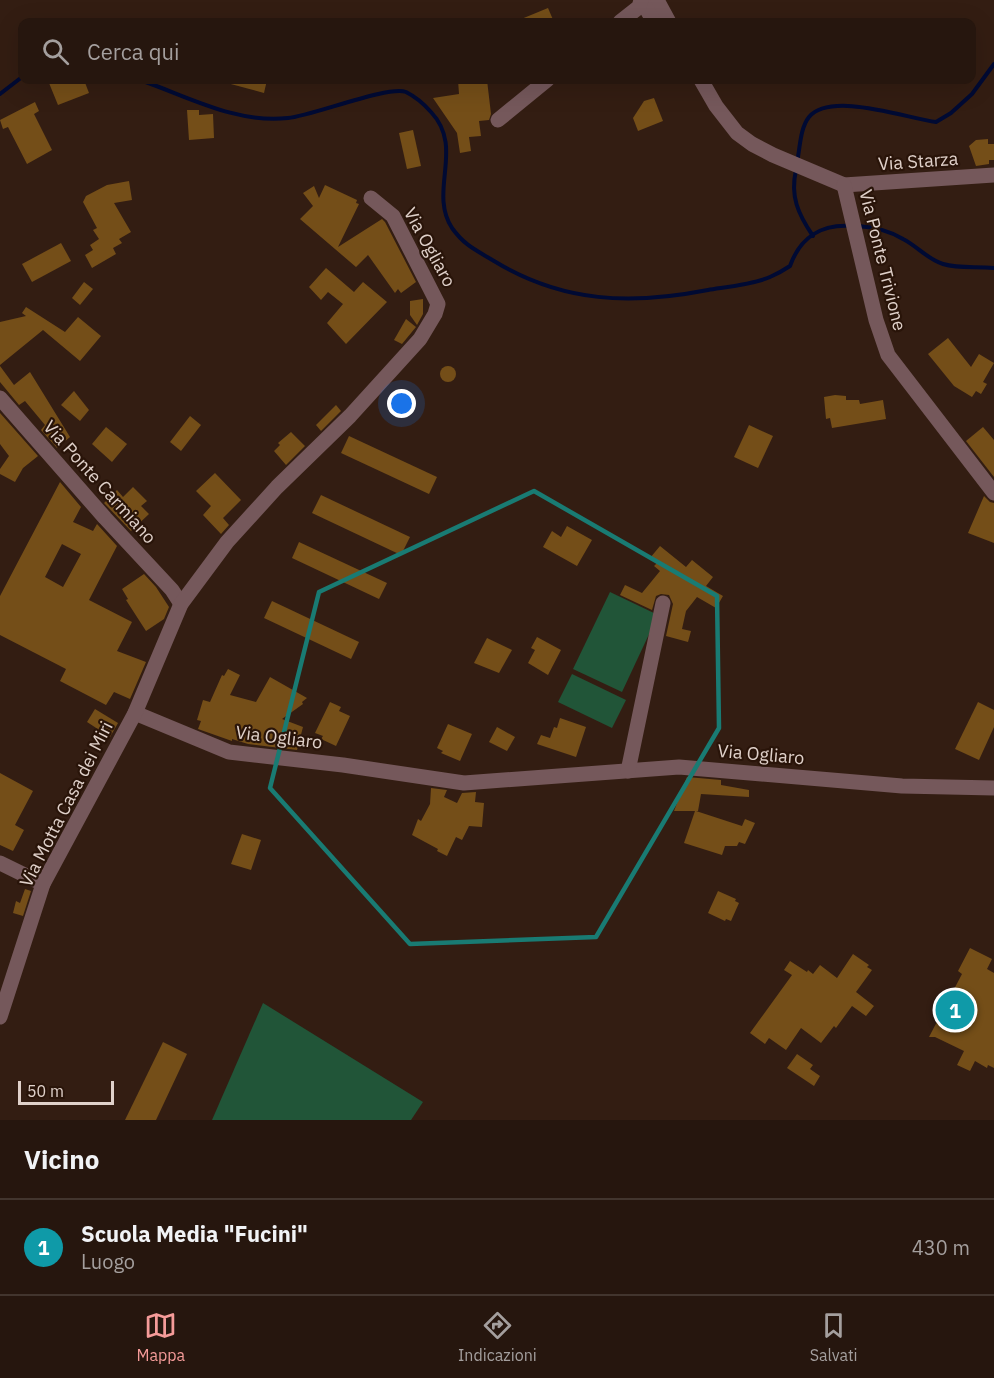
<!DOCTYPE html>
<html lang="it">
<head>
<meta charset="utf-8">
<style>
	body { margin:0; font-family:"IBM Plex Sans",sans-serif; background:#2e1f17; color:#f1f3f6 }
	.scale { position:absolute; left:18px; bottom:15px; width:96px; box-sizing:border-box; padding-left:6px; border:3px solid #e0d1ca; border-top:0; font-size:16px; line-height:21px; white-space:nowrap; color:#e0d1ca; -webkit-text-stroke:4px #291409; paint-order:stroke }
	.you { position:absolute; left:402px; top:404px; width:21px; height:21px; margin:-15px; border:4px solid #fff; border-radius:50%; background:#1a73e8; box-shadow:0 0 0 9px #1a73e833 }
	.badge { display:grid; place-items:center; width:39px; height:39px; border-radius:50%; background:#f59b99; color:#fff; font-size:20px; font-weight:700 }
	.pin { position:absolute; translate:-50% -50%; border:3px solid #fff; box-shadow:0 2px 6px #0006 }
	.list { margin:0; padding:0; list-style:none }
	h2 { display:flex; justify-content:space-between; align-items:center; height:78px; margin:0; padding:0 24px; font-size:26px }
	h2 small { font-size:20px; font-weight:400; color:#a49f9e }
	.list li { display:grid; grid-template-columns:39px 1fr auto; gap:18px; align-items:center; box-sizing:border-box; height:96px; padding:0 24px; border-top:2px solid #42352e }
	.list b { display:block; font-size:22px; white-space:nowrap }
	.list p { margin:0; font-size:20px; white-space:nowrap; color:#a49f9e }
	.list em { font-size:20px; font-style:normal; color:#a49f9e }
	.icon { flex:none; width:33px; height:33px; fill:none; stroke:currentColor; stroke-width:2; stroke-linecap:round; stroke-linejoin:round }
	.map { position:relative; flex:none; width:994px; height:1120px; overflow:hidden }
	.search { position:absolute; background:#26160e; box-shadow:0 6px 24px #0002; left:18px; right:18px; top:18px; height:66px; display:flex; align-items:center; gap:15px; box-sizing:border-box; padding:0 21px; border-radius:12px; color:#a49f9e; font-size:22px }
	.sheet { height:174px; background:#26160e }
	nav { display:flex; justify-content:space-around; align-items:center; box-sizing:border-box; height:84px; border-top:2px solid #42352e; background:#26160e; font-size:16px; color:#a49f9e }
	nav a { display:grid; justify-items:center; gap:3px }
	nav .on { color:#f59b99 }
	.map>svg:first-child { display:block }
	.green { fill:#215538 }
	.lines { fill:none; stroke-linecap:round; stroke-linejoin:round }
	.stream { stroke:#000a33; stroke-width:4 }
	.building { fill:#744e18; fill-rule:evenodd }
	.minor { stroke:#75585b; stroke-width:15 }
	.marked { fill:none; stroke:#197b73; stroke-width:4.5; stroke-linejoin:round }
	.labels { text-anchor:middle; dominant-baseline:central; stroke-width:4.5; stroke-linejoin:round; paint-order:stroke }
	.street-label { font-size:18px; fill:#e0d1ca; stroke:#291409 }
</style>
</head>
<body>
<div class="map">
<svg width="994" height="1120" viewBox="0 0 994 1120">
	<rect width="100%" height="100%" fill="#331d12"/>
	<g class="green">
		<polygon points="610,592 658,615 622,692 573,669"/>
		<polygon points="572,674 626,700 612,728 558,702"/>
		<polygon points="263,1003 423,1102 411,1120 212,1120"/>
	</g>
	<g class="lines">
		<g class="stream">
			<path d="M140,80C187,96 236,124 288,118C312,116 389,85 406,92C416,97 424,104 431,112C465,148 428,191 452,228C465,246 476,250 494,261C563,303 631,305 708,290C726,287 755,284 770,277C777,274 784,270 790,266C800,238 821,224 851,226"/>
			<polyline points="0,94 22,77"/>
			<path d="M797,162C800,149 800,128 809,117C831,91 906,118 936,122L951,113L972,94L994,64"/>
			<path d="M796,170C790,196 798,214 813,236"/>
			<path d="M858,226C873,227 890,231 903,239C917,246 927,259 943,264C960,269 976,266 994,268"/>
		</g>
	</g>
	<g class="building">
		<polygon points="548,8 554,22 514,22"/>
		<polygon points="57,80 84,80 89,93 58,105 49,83"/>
		<polygon points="227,80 267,80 264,93 227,83"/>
		<polygon points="458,80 487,80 491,114 489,120 479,121 481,136 469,137 471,151 460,153 457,133 433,98 459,94"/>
		<polygon points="654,98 663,121 638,131 633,118 644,101"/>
		<polygon points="35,102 39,111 34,114 52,150 27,164 8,127 3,129 0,120"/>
		<polygon points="187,110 199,110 199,115 213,114 214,138 189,140"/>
		<polygon points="413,130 421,166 407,169 399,133"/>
		<polygon points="988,139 988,144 994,144 994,160 989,160 989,164 976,166 969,146 976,140"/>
		<polygon points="129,181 132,200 114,203 131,232 119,239 122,243 113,248 116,254 92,268 85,255 93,250 90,245 99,239 93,230 97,228 83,202 86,196 107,185"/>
		<polygon points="325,185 357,200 356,203 359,204 338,247 382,219 385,222 416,282 401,293 398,289 395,293 368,255 356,267 300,219 313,206 303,193 314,186 319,198"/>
		<polygon points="61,243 71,261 32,282 22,264"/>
		<polygon points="326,268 354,292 363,282 387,302 346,344 327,323 343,304 328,292 321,300 309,287"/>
		<polygon points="84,282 93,289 80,305 72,298"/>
		<polygon points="423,299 423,314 417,325 410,315 410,301"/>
		<polygon points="26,307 65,332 78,317 101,336 80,361 43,330 0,365 0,322 26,316 22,313"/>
		<polygon points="406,319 416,327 402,344 394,340"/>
		<polygon points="948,338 971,367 979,354 994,363 983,382 987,384 981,394 976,391 972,397 954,386 928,354"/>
		<polygon points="0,366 14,385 30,372 70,437 57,448 41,430 45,425 25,401 19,405 0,382"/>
		<circle cx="448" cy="374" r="8"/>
		<polygon points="74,391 89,410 80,421 61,405"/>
		<polygon points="835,395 846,396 846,400 859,400 860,404 883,400 886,419 832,428 830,418 826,419 824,397"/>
		<polygon points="336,405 341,411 321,431 316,425"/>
		<polygon points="0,413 38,456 23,468 15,482 0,474 0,469 9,456 0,444"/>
		<polygon points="190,416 201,425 181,451 170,442"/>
		<polygon points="749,425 773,436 758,468 734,457"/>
		<polygon points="106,427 127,444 112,462 92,444"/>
		<polygon points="983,427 994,440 994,477 966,441"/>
		<polygon points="291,432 305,446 286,465 274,451 280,445 278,443"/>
		<polygon points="349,436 437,477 429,494 341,453"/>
		<polygon points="215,473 241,500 223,518 229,525 221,534 203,515 211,506 196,491"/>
		<path d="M60,482L81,507L73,522L93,531L97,524L117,546L89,600L132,622L117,651L146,662L130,699L114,692L106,705L60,681L66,669L0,635V596ZM62,544L81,554L63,587L45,577Z"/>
		<polygon points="133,487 147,501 141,506 149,514 131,531 104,503 117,490 123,497"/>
		<polygon points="321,495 410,537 401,555 312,513"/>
		<polygon points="984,496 990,502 994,503 994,543 968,533"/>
		<polygon points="567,526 592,540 577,566 543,547 552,531 561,537"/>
		<polygon points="299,542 387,583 379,599 292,558"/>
		<polygon points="660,546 686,567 692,560 713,577 706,586 723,596 716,608 697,597 686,611 682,629 691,631 688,642 666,636 673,604 669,595 661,594 656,596 652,610 620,595 625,585 642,593 660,571 654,566 657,563 650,558"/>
		<polygon points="144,574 156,587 169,607 164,619 146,631 126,600 128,599 122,589"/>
		<polygon points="272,601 359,642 351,659 264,618"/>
		<polygon points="537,637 561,650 548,675 528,663 535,650 531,648"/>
		<polygon points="487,638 512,650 499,673 474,663"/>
		<polygon points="228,669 240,675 230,695 256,702 270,677 307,698 302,702 303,704 282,719 303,727 297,750 248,744 232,739 232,741 198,729 201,721 197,720 203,700 210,702 222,675 224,676"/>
		<polygon points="330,702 341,707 339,711 350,716 336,746 321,739 323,736 315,733"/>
		<polygon points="978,702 994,710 994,727 979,760 955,749"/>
		<polygon points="95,709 118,723 110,737 87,722"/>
		<polygon points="560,718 586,727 576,757 537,744 541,735 550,738 554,727 557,728"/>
		<polygon points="448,724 472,734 460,761 441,753 443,751 437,748"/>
		<polygon points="497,727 515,737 507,751 489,742"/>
		<polygon points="0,773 33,791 15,825 24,830 13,851 0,845"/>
		<polygon points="687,777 721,780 721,785 749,790 749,797 701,794 698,811 696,811 742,826 745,819 755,823 745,844 739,842 737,846 725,846 722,855 684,843 695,811 674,811"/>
		<polygon points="431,788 447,790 444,797 457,803 462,793 476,792 475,802 484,803 482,827 469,826 462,840 456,837 447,856 437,851 438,849 412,835 418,819 421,821 430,804"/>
		<polygon points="242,834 261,840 251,870 231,864"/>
		<polygon points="25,889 31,891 23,916 13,913 16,901 20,903"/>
		<polygon points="718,891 736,899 735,901 739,903 731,921 726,919 725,921 708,913"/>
		<polygon points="970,948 992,959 987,969 994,973 994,1068 988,1065 987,1068 975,1061 970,1071 957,1065 964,1051 935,1037 929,1037 962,974 958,971"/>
		<polygon points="853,954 869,965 867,967 872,970 856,992 874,1006 866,1016 852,1006 836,1028 834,1026 821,1043 801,1028 786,1050 769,1038 765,1044 750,1033 792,975 784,970 790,961 807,972 808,970 813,974 820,965 837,978"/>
		<polygon points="163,1042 187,1054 156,1120 125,1120"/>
		<polygon points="797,1054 813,1065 810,1069 820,1076 814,1086 787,1068"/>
	</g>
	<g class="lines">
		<g class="minor">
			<polyline points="657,0 669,22"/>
			<polyline points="642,1 654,22"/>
			<polyline points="620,22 639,7 641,0"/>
			<polyline points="701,80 716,106 737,133 752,144 773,155 844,185 994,175"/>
			<polyline points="498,120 547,80"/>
			<polyline points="844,185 876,320 888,355 994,493"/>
			<polyline points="0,398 105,518 172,590 181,604"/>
			<polyline points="135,713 229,752 343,765 464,783 679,767 902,786 994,788"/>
			<polyline points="628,771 663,603"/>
			<polyline points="0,863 43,884"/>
			<polyline points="0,1017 43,884 135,713 181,604 227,542 277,487 350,416 420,339 435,314 438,304 393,216 371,198"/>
		</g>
	</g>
	<path class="marked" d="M534,491L717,596L719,728L596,937L410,944L270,788L319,592Z"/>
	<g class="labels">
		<g class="street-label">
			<text transform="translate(918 161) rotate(-4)">Via Starza</text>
			<text transform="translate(430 247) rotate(61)">Via Ogliaro</text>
			<text transform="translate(883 260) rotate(76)">Via Ponte Trivione</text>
			<text transform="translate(100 482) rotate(48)">Via Ponte Carmiano</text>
			<text transform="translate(279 737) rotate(7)">Via Ogliaro</text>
			<text transform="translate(761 754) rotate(5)">Via Ogliaro</text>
			<text transform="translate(66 804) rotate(-63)">Via Motta Casa dei Miri</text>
		</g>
	</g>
</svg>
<div class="scale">50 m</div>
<div class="you"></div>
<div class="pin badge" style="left:955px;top:1010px;background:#0f9aa8">1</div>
<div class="search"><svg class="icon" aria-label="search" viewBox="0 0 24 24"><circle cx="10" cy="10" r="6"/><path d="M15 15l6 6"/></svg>Cerca qui</div>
</div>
<section class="sheet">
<h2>Vicino<small></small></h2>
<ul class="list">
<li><span class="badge" style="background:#0f9aa8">1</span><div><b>Scuola Media &quot;Fucini&quot;</b><p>Luogo</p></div><em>430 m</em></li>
</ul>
</section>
<nav>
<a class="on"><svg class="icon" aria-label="map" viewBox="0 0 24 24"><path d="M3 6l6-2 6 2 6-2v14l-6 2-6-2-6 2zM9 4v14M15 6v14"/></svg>Mappa</a>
<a><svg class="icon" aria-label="directions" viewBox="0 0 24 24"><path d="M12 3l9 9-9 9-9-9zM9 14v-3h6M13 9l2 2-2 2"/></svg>Indicazioni</a>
<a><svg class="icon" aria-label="saved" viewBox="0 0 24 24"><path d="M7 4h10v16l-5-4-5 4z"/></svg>Salvati</a>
</nav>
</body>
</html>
